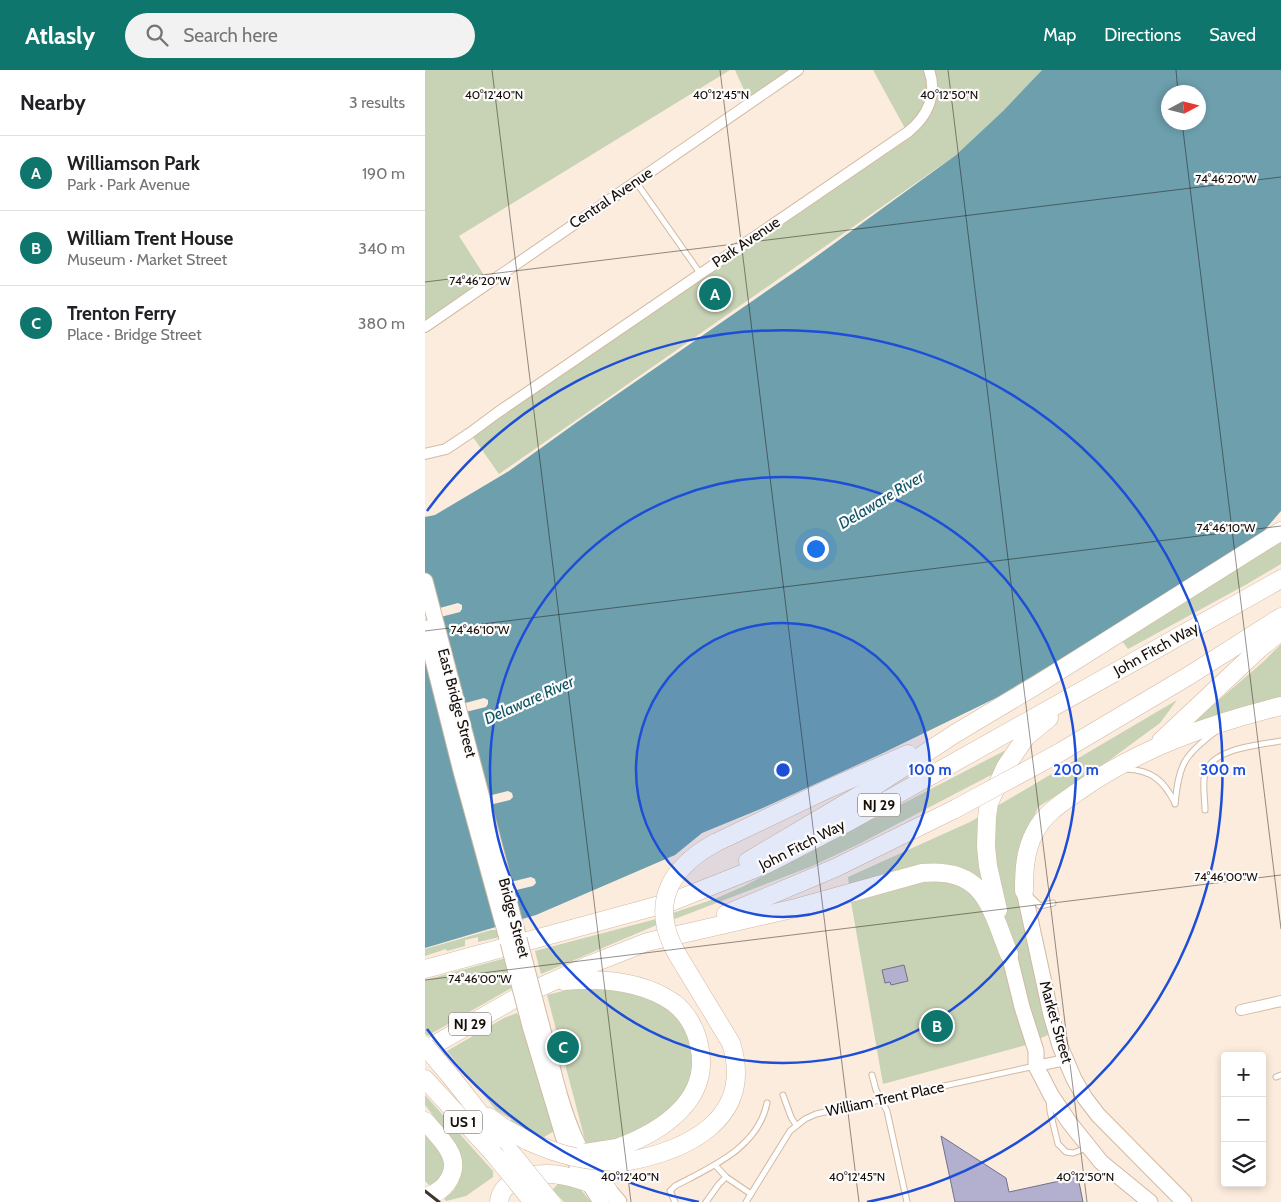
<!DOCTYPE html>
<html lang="en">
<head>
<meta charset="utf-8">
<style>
	body { margin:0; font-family:Cabin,sans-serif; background:#f2f2f2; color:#202124 }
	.controls { position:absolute; right:15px; bottom:15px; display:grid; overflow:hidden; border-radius:5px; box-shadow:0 2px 8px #0003 }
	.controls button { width:45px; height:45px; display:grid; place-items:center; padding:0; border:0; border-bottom:1px solid #e0e0e0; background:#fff; color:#202124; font:25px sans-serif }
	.compass { position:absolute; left:736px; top:15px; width:45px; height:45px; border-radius:50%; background:#fff; box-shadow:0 2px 8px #0003; rotate:83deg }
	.you { position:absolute; left:390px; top:478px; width:18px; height:18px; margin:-12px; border:4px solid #fff; border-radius:50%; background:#1a73e8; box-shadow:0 0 0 8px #1a73e833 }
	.badge { display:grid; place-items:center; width:32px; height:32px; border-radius:50%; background:#0f766e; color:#fff; font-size:16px; font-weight:700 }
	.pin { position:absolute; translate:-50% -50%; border:2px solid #fff; box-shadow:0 1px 5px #0006 }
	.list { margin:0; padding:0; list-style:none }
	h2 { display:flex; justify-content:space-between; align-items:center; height:65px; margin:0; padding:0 20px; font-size:21px }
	h2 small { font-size:16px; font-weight:400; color:#757577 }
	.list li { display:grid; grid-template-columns:32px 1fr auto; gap:15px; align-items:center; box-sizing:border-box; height:75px; padding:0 20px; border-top:1px solid #e0e0e0 }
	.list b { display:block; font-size:19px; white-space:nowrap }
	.list p { margin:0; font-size:16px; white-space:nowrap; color:#757577 }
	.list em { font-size:16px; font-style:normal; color:#757577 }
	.icon { flex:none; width:28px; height:28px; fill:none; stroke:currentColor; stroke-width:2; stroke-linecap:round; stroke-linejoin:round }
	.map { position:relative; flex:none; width:856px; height:1132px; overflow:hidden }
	header { display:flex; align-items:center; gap:30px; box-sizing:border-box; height:70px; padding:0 25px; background:#0f766e; color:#fff }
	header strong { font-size:24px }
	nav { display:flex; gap:28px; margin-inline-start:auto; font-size:18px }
	.search { width:350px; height:45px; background:#f2f2f2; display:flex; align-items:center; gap:12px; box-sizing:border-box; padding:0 18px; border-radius:28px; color:#757577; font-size:19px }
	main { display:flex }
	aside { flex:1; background:#fff }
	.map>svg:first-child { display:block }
	.green { fill:#c8d2b4 }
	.water { fill:#6d9fad; fill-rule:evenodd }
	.building { fill:#b2b0ce; stroke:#72708c }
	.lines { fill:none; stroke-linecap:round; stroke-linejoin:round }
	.lane-casing { stroke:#d2b9a1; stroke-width:7 }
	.street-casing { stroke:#d2b9a1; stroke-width:12 }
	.primary-casing { stroke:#d2b9a1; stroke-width:17 }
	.highway-casing { stroke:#d2b9a1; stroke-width:19 }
	.lane { stroke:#fff; stroke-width:5 }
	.street { stroke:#fff; stroke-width:10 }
	.primary { stroke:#fff; stroke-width:15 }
	.highway { stroke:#fff; stroke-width:18 }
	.rail { stroke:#3f352c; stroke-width:3 }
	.primary-bridge-casing { stroke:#d2b9a1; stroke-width:17; stroke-linecap:butt }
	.highway-bridge-casing { stroke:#d2b9a1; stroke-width:19; stroke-linecap:butt }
	.primary-bridge { stroke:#fff; stroke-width:15 }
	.highway-bridge { stroke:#fff; stroke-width:18 }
	.ticks { fill:none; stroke:#160d06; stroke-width:1; stroke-opacity:0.45 }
	.ring { fill:none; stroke:#1d4ed8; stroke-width:2.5 }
	.labels { text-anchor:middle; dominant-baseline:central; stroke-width:4.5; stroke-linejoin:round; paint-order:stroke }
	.shield { fill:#fcfcfc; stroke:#5b5550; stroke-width:1 }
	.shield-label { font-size:14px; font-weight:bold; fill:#160d06 }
	.street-label { font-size:15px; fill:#160d06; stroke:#fcfcfc }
	.water-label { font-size:16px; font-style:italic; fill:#0e5464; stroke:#fcfcfc }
	.ticks-label { font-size:12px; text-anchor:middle; fill:#160d06; stroke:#fcfcfc; stroke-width:4.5; stroke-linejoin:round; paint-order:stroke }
	.centre { fill:#1d4ed8; stroke:#fcfcfc; stroke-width:2.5 }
	.ring-label { font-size:15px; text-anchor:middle; font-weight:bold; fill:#1d4ed8; stroke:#fcfcfc; stroke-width:4.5; stroke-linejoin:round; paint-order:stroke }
</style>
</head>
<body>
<header>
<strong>Atlasly</strong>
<div class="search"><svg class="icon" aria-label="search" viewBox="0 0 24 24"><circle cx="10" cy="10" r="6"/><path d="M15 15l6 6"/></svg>Search here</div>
<nav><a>Map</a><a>Directions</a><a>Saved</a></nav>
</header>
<main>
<aside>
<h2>Nearby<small>3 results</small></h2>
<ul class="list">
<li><span class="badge">A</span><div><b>Williamson Park</b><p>Park · Park Avenue</p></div><em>190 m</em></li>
<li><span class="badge">B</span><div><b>William Trent House</b><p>Museum · Market Street</p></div><em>340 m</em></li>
<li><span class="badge">C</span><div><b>Trenton Ferry</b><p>Place · Bridge Street</p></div><em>380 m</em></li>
</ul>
</aside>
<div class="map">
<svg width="856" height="1132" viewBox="0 0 856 1132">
	<rect width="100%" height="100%" fill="#fbecdd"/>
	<g class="green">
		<polygon points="0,0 305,0 34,166 64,213 0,257"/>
		<polygon points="310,0 376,0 325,33"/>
		<polygon points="448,0 617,0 578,41 531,85 74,404 45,363 482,62"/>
		<polygon points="856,470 856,494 822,514 703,579 697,571"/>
		<polygon points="856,574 856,627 765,655 838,592"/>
		<polygon points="752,630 735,653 671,700 613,737 600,769 625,964 601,975 458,1014 426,832 423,807 545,752"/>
		<polygon points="579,681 580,683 568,704 432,775 385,797 247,850 248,843 292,828 319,816"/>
		<polygon points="235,848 234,854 116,904 110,881"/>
		<polygon points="66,860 74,860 75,867 53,872 53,867 40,870 40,876 22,881 21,879 0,886 0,879"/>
		<polygon points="81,888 90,916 2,966 0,963 0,910"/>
		<polygon points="158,916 176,916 241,932 267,964 272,992 258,1032 217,1062 184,1073 162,1074 160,1070 122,925"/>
		<polygon points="92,943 101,960 129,1061 116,1069 85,1053 86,1049 71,1040 22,981 79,948"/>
		<polygon points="0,1025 68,1101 68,1107 41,1126 21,1131 19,1129 29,1120 34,1109 36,1091 31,1075 0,1035"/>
		<polygon points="0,1064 2,1067 6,1065 17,1079 22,1102 8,1119 0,1111"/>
		<polygon points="134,1113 156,1120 166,1132 139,1132 127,1120"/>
	</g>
	<path class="water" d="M617,0H856V441L838,462L818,479L571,628L456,684L340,737L277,763L250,785L111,845L0,878V551L35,542L37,539V535L33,533L0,542V447L10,445L84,401L155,350L381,194L531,85L578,41ZM744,22H774V52H744ZM59,628L63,630V634L61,637L16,648L14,640ZM83,721L87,723L88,727L85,730L40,741L38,732ZM106,807L110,809L111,813L108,816L63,827L61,818Z"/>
	<g class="building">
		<polygon points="479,895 483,911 466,915 465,912 460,913 457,900"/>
		<polygon points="518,943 523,966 505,970 500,947"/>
		<polygon points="516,1066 581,1108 584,1122 653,1107 658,1132 530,1132"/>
	</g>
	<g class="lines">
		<defs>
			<g id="lane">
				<polyline points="211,112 275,203"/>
				<path d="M701,699C727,700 739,711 750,733"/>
				<path d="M750,734C754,695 758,686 790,662"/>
				<path d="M780,740C780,729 777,714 780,704C786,678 835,675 856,671"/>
				<polyline points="605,826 615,836 628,833"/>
				<polyline points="447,1005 451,1020 462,1041 482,1132"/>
				<polyline points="851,1007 856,1005"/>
				<polyline points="358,1025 366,1047 371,1055"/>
				<polyline points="624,1029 625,1041 633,1074 641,1082 648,1083 662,1078"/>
				<polyline points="290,1095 301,1107 326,1124"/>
				<path d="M250,1132L245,1121L250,1116C286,1097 333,1078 342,1033"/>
				<polyline points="281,1132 294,1114 301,1107"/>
				<polyline points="321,1132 365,1061 380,1049 391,1044 610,996"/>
			</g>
			<g id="street">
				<polyline points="0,257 373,0"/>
				<path d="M0,384L21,379L45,363L72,343L483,62C502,47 513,25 504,0"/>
				<polyline points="816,940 856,931"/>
				<polyline points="611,996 641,990"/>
			</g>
			<g id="primary">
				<polyline points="0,511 94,869"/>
				<polyline points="0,558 36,701 83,872"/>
				<polyline points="599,821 626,945 635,976 649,1009 660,1028 673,1045 759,1132"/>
				<polyline points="584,884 597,937 611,981 611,996 626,1025 644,1052 676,1092 725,1132"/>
				<path d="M116,953C126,990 134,1033 150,1068C160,1092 177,1113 194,1132"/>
				<polyline points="105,956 142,1079 176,1132"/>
			</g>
			<g id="highway">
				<polyline points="736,671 834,579 856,561"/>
				<polyline points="632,684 765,605 856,547"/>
				<polyline points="290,773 403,719 483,684"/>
				<polyline points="323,791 450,716 531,663 610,616 856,461"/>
				<path d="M599,821C599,800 600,780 610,762C619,744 635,734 651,723C712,679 784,654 856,636"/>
				<polyline points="573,840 563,796 561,776 562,747 564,733 581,696 601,667 624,648"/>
				<polyline points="301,844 410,798 530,739"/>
				<polyline points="0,899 246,832 342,794 425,751 856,509"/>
				<path d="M138,911C175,908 217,910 249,933C262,943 271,959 274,975C287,1030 236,1062 192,1078"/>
				<path d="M0,980L91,928L164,895L222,872L371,838L497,803C559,797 565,836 584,884"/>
				<polyline points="27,1008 87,1084"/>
				<polyline points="0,1009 68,1083"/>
				<polyline points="64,1047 79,1058 103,1071"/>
				<path d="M0,1051C8,1060 17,1069 23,1079C36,1100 22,1121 0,1127"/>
				<path d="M199,1092C262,1081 330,1049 306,973L252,884"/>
				<path d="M74,1132C75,1122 80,1116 89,1111C121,1096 153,1108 183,1120"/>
			</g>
		</defs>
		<use href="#lane" class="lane-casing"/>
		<use href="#street" class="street-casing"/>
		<use href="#primary" class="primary-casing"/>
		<use href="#highway" class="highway-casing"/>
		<use href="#lane" class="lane"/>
		<use href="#street" class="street"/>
		<use href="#primary" class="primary"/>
		<use href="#highway" class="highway"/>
		<polyline class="rail" points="0,1121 14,1132"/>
		<defs>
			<g id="primary-bridge">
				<polyline points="94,869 116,953"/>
				<polyline points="83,872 105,956"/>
			</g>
			<g id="highway-bridge">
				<polyline points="530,739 632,684"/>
				<path d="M252,884C224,835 244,798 290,773"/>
				<polyline points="0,976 27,1008"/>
				<path d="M103,1071C136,1086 163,1092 199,1092"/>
				<polyline points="68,1083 108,1132"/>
				<polyline points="160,1083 192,1078"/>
				<polyline points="87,1084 126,1132"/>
			</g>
		</defs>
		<use href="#primary-bridge" class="primary-bridge-casing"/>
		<use href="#highway-bridge" class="highway-bridge-casing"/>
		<use href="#primary-bridge" class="primary-bridge"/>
		<use href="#highway-bridge" class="highway-bridge"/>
	</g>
	<path class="ticks" d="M67,0L206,1132M295,0L434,1132M523,0L662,1132M751,0L753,22M757,52L856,859M0,212L856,107M0,561L856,456M0,910L856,805"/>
	<circle cx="358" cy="700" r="147" fill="#1d4ed8" fill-opacity=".12"/>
	<g class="ring">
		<circle cx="358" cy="700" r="147"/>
		<circle cx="358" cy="700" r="293"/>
		<path d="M274 1132A440 440 0 0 1 2 959M2 441A440 440 0 1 1 442 1132"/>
	</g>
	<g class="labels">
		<g class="shield">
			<rect x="433" y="723.5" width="42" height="23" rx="4"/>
			<rect x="24" y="942.5" width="42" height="23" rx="4"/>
			<rect x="19" y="1040.5" width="38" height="23" rx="4"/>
		</g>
		<g class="shield-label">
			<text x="454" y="735">NJ 29</text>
			<text x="45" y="954">NJ 29</text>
			<text x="38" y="1052">US 1</text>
		</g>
		<g class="street-label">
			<text transform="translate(186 128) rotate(-34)">Central Avenue</text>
			<text transform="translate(321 172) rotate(-34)">Park Avenue</text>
			<text transform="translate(731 579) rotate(-29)">John Fitch Way</text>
			<text transform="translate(32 633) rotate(75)">East Bridge Street</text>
			<text transform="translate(377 775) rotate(-27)">John Fitch Way</text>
			<text transform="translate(89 848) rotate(75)">Bridge Street</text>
			<text transform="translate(631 952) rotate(74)">Market Street</text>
			<text transform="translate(460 1029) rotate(-12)">William Trent Place</text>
		</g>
		<g class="water-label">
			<text transform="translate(456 430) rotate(-31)">Delaware River</text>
			<text transform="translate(104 630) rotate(-24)">Delaware River</text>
		</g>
	</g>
	<g class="ticks-label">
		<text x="69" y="29">40°12'40"N</text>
		<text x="296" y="29">40°12'45"N</text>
		<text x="524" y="29">40°12'50"N</text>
		<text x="801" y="113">74°46'20"W</text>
		<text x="55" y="215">74°46'20"W</text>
		<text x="801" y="462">74°46'10"W</text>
		<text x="55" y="564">74°46'10"W</text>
		<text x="801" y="811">74°46'00"W</text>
		<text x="55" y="913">74°46'00"W</text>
		<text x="205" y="1111">40°12'40"N</text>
		<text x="432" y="1111">40°12'45"N</text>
		<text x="660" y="1111">40°12'50"N</text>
	</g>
	<circle cx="358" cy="700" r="8" class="centre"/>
	<g class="ring-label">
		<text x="505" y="705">100 m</text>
		<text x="651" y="705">200 m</text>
		<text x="798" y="705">300 m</text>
	</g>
</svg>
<div class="controls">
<button>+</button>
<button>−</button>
<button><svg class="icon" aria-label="layers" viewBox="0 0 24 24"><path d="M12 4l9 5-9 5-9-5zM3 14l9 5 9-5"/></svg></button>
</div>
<svg class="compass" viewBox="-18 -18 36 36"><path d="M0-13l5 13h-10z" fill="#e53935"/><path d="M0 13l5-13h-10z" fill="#757577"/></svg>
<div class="you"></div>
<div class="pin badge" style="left:290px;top:224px">A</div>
<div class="pin badge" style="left:512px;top:956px">B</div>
<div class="pin badge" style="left:138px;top:977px">C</div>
</div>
</main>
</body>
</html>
